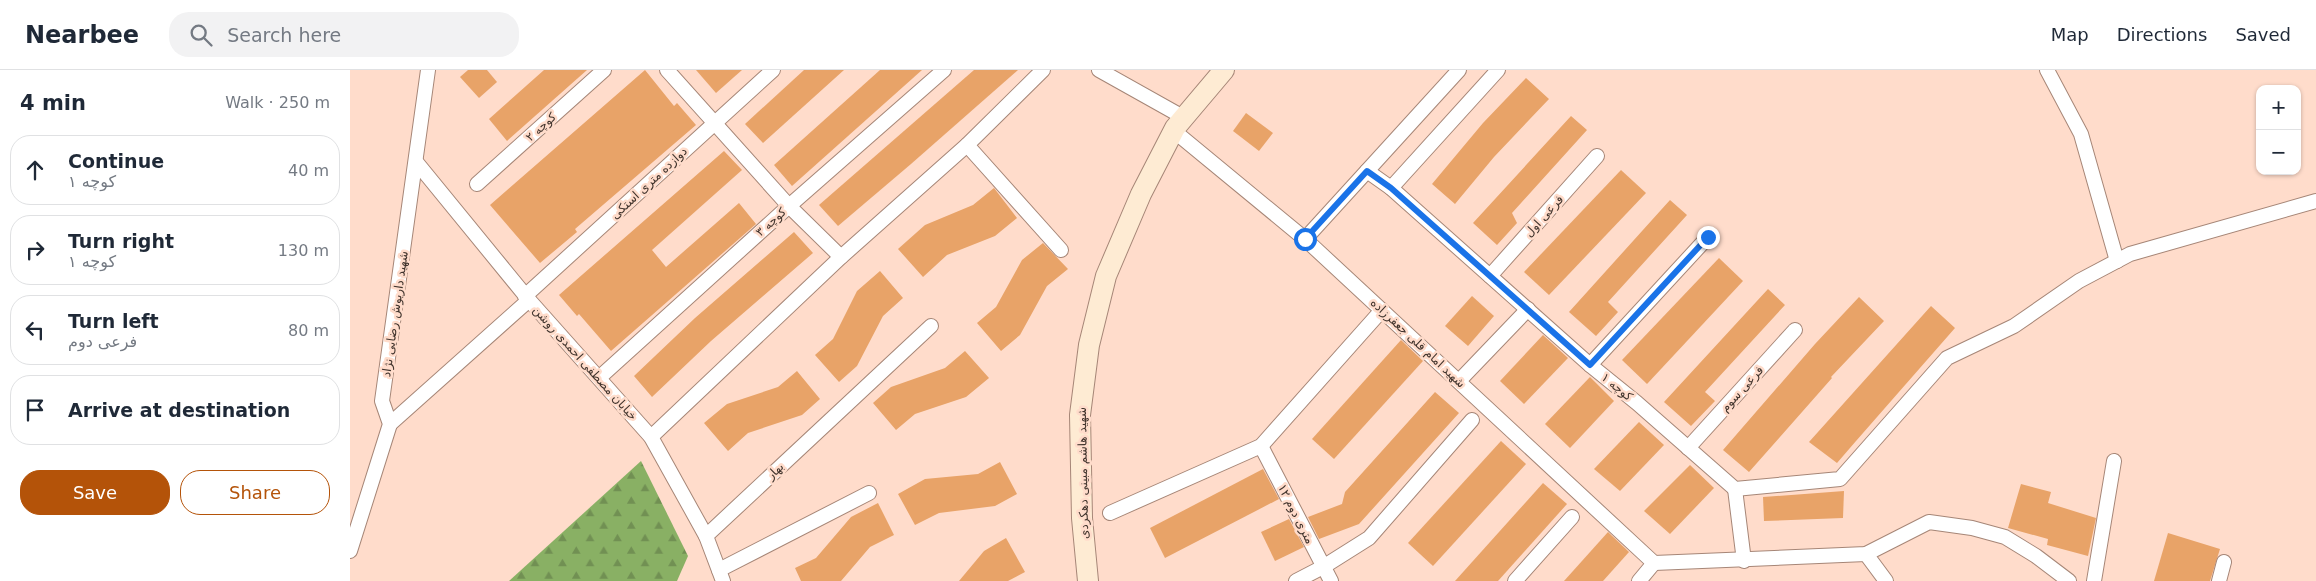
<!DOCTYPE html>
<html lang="en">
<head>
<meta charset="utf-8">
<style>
	body { margin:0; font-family:"DejaVu Sans","Noto Naskh Arabic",sans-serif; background:#f2f2f3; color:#1f2937 }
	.controls { position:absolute; right:15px; top:15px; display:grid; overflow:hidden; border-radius:10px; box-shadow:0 1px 4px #0004 }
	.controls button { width:45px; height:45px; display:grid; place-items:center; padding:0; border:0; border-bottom:1px solid #e0e1e3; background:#fff; color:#1f2937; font:25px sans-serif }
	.stop { position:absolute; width:15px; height:15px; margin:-11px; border:4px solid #1a73e8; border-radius:50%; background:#fff }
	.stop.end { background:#1a73e8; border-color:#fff; box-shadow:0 1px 5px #0008 }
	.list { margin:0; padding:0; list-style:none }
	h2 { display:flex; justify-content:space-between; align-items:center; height:65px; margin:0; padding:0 20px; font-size:21px }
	h2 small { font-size:16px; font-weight:400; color:#747a83 }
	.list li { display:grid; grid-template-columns:32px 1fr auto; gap:15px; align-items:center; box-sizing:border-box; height:70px; margin:0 10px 10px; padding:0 10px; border:1px solid #e0e1e3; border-radius:20px }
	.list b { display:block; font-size:19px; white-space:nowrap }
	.list p { margin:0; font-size:16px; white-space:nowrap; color:#747a83 }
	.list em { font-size:16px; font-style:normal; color:#747a83 }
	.actions { display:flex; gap:10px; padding:15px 20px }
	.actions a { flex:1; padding:11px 0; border:1px solid #b45309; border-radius:20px; text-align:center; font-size:18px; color:#b45309 }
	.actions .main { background:#b45309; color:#fff }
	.icon { flex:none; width:28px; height:28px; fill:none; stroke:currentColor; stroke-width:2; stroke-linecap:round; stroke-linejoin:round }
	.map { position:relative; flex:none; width:1966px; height:511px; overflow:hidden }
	header { display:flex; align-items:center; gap:30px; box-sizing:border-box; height:70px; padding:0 25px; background:#fff; border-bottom:1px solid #e0e1e3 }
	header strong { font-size:24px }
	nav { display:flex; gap:28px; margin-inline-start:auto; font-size:18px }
	.search { width:350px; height:45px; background:#f2f2f3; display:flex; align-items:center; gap:12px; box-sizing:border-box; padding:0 18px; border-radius:20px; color:#747a83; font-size:19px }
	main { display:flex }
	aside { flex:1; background:#fff }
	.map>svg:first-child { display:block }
	.forest { fill:url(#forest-firs) }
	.building { fill:#e8a368 }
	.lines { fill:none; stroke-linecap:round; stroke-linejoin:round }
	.street-casing { stroke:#a68677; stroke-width:16 }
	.secondary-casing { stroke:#a68677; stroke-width:22 }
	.street { stroke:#fff; stroke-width:14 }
	.secondary { stroke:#feebd3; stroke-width:20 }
	.route { stroke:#1a73e8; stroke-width:6 }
	.labels { text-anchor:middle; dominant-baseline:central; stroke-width:5; stroke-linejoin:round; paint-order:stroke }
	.street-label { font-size:12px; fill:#40332c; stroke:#ffdccb }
</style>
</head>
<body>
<header>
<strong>Nearbee</strong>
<div class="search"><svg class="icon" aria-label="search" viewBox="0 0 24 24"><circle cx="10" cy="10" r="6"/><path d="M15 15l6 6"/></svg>Search here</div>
<nav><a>Map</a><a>Directions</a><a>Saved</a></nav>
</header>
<main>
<aside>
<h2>4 min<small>Walk · 250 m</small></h2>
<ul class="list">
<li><svg class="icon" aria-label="ahead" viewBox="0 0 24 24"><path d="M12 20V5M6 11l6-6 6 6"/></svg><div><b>Continue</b><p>کوچه ۱</p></div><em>40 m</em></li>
<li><svg class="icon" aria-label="right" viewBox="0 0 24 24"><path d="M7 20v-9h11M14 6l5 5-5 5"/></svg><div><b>Turn right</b><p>کوچه ۱</p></div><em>130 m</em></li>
<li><svg class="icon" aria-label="left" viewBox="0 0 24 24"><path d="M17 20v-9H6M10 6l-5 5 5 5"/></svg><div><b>Turn left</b><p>فرعی دوم</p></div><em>80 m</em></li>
<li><svg class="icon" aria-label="arrive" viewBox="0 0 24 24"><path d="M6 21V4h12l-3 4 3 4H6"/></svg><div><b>Arrive at destination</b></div></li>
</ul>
<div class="actions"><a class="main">Save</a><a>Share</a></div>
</aside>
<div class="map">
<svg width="1966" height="511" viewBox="0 0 1966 511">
	<defs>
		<pattern id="forest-firs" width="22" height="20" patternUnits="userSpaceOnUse" patternTransform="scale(1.25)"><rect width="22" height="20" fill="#89b064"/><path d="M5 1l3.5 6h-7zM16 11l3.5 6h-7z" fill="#719053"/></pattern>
	</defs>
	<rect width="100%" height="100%" fill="#ffdccb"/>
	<polygon class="forest" points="291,391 338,486 327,511 159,511"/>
	<g class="building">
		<polygon points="118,0 137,0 147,12 129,28 110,7"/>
		<polygon points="194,0 237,0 157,71 139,49"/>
		<polygon points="295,0 324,36 327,33 346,55 225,159 227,162 190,193 140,135"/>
		<polygon points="346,0 392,0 366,23"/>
		<polygon points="454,0 494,0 413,73 395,54"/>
		<polygon points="530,0 572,0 442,116 424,95"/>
		<polygon points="624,0 668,0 561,94 488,156 469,135"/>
		<polygon points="1176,8 1199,29 1144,87 1105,134 1082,114 1133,53"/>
		<polygon points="896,43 923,63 909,81 883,61"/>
		<polygon points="1221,46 1237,60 1162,143 1167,153 1147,175 1123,153"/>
		<polygon points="374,81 392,100 302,180 316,197 389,133 406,154 261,281 229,244 227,246 209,225"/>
		<polygon points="1271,100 1296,123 1199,225 1174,202"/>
		<polygon points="644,118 667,148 645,166 597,185 573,207 548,179 575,155 623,135"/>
		<polygon points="1320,130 1337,145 1258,232 1268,242 1246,266 1219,242"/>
		<polygon points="444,162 463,183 361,271 302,327 284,306 345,248"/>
		<polygon points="693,173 718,199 697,216 670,265 651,281 627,253 646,237 672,190"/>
		<polygon points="1369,188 1393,211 1297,314 1272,290"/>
		<polygon points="530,201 553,228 533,246 507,296 489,312 465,285 483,269 507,221"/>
		<polygon points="1418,219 1435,235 1355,322 1365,331 1341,356 1314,332"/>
		<polygon points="1122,226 1144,246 1118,276 1095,256"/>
		<polygon points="1509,227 1534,251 1481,307 1482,308 1399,402 1373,380 1465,274"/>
		<polygon points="1581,236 1605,258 1506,371 1487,393 1459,372"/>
		<polygon points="1193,265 1218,288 1174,334 1150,311"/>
		<polygon points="1051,270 1073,291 984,389 962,369"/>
		<polygon points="615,281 639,308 616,327 565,344 546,360 523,333 541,317 595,298"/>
		<polygon points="447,301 470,329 452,345 398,363 378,381 354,353 377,334 428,317"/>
		<polygon points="1240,307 1264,331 1220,378 1195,354"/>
		<polygon points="1085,322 1109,343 1009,454 969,469 958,447 992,434 995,422"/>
		<polygon points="1289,352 1314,375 1270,421 1244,399"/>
		<polygon points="1151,371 1176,394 1083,496 1058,473"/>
		<polygon points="650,392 667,424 645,436 589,443 565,455 548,424 575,409 628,404"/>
		<polygon points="1340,395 1364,418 1320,464 1294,441"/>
		<polygon points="913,399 929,429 815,488 800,458"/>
		<polygon points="1193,413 1217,434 1148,511 1105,511"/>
		<polygon points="1671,414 1701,422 1698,433 1746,448 1738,486 1697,475 1698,469 1658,458"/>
		<polygon points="1494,421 1493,448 1414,451 1413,427"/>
		<polygon points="528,433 544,465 520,477 491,511 451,511 445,498 466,488 501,447"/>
		<polygon points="939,449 954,477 925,491 911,462"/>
		<polygon points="1258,462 1279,482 1253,511 1214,511"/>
		<polygon points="1818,463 1870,479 1860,511 1804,511"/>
		<polygon points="656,468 675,502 658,511 609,511 634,481"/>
	</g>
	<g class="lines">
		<defs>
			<g id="street">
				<polyline points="317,0 439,136 491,187"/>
				<polyline points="749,0 833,47"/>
				<polyline points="1697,0 1731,64 1767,191"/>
				<polyline points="824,61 955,169 1304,493"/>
				<polyline points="617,75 711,180"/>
				<polyline points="67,93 179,230 301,367 356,466 373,511"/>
				<polyline points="1017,101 1109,0"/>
				<polyline points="127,114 254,0"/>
				<polyline points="1041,118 1148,0"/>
				<polyline points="955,169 1017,101 1041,118 1240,295 1287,333 1385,419 1490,409 1597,288 1664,256 1729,211 1780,184 1966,131"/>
				<polyline points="1140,206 1247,86"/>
				<polyline points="175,226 423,0"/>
				<polyline points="1240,295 1358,167"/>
				<polyline points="250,307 439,136 594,0"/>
				<polyline points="1109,311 1178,239"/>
				<polyline points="40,354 179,230"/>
				<polyline points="301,367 491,187 617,75 693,0"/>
				<polyline points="911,376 981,511"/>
				<polyline points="1338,378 1445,260"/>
				<polyline points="1385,419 1394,491"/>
				<polyline points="760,443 911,376 1032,240"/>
				<polyline points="356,466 581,256"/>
				<polyline points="0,481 40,354 32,331 78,0"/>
				<polyline points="1516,484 1536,511"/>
				<polyline points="1304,493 1516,484 1579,452 1622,458 1655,467 1686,486 1719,511"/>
				<polyline points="369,500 519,423"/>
				<polyline points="946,511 973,497 1019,468 1122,350"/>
				<polyline points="1165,511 1222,447"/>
				<polyline points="1289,511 1304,493"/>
				<polyline points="1744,511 1764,391"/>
				<polyline points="1869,511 1874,492"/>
			</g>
			<polyline id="secondary" points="738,511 732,448 730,345 739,275 756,206 791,124 825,58 874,0"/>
		</defs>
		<use href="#street" class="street-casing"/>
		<use href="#secondary" class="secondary-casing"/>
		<use href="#street" class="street"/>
		<use href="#secondary" class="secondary"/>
	</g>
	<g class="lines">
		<polyline class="route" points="955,169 1017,101 1041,118 1240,295 1358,167"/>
	</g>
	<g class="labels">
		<g class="street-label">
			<text transform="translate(191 57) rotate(-42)">کوچه ۲</text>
			<text transform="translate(299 113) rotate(-43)">دوازده متری استکی</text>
			<text transform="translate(1194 146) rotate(-48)">فرعی اول</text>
			<text transform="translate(421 152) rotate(-42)">کوچه ۳</text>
			<text transform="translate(45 244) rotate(-82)">شهید داریوش رضایی نژاد</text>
			<text transform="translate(1068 273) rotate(43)">شهید امام قلی جعفرزاده</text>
			<text transform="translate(235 293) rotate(48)">خیابان مصطفی احمدی روشن</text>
			<text transform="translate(1267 317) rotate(39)">کوچه ۱</text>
			<text transform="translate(1392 319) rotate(-48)">فرعی سوم</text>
			<text transform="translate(425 401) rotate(-44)">بهار</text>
			<text transform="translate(733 403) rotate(-91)">شهید هاشم مبینی دهکردی</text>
			<text transform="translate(946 444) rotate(63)">۱۲ متری دوم</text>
		</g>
	</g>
</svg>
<div class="controls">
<button>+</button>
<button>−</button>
</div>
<div class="stop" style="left:955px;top:169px"></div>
<div class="stop end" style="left:1358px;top:167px"></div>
</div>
</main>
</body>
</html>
